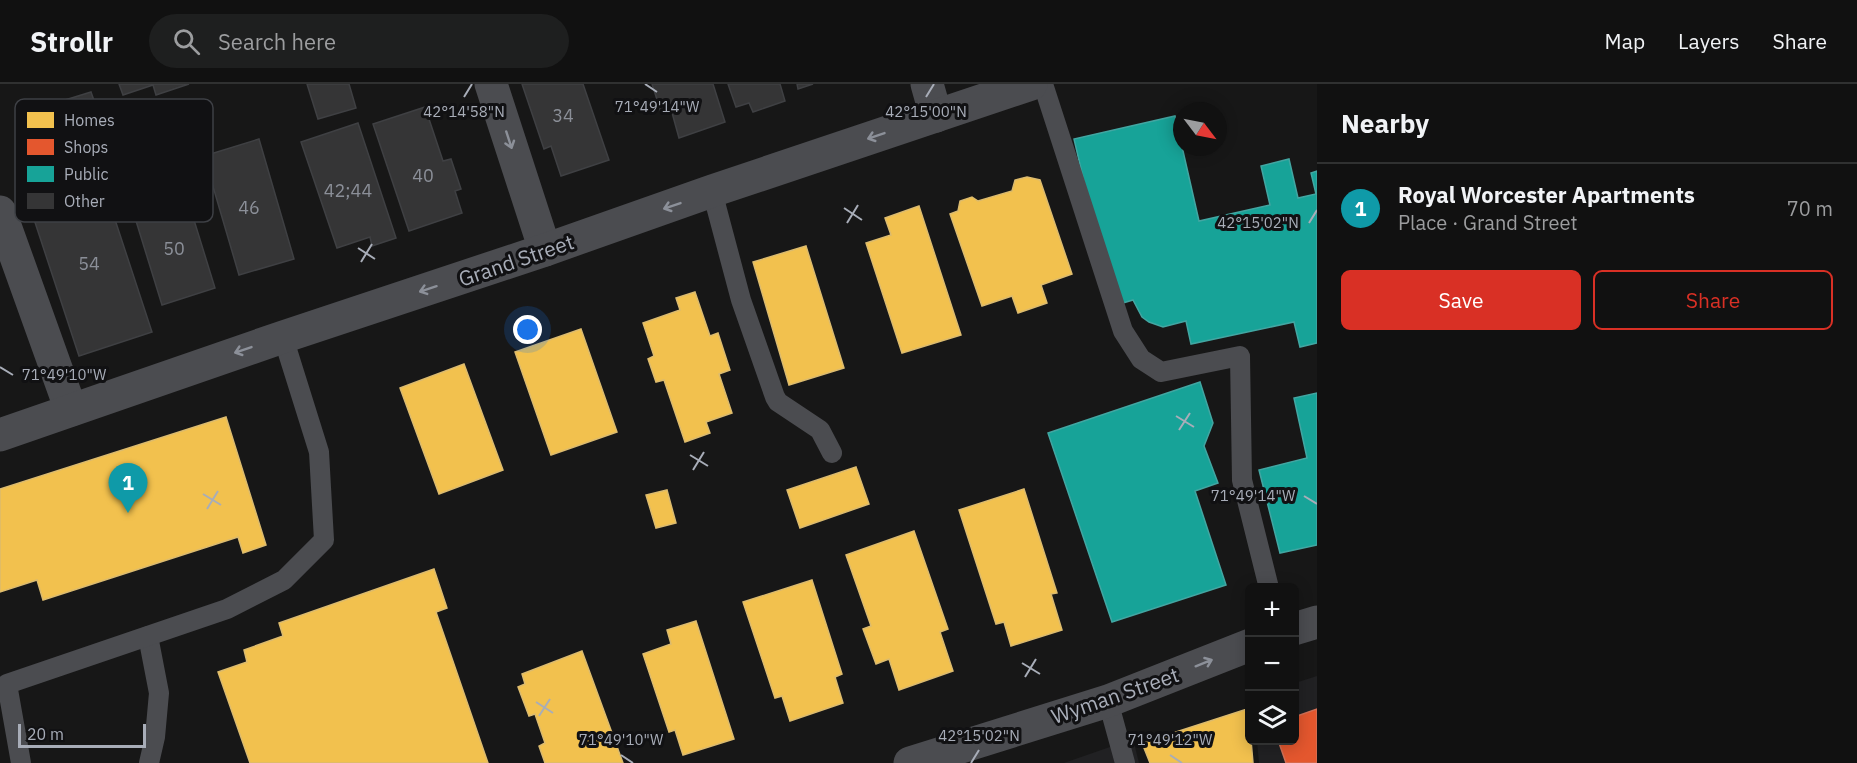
<!DOCTYPE html>
<html lang="en">
<head>
<meta charset="utf-8">
<style>
	body { margin:0; font-family:"IBM Plex Sans",sans-serif; background:#1e1f1f; color:#f1f3f6 }
	.controls { position:absolute; right:18px; bottom:18px; display:grid; overflow:hidden; border-radius:9px; box-shadow:0 3px 15px #0003 }
	.controls button { width:54px; height:54px; display:grid; place-items:center; padding:0; border:0; border-bottom:2px solid #303131; background:#111; color:#f1f3f6; font:30px sans-serif }
	.compass { position:absolute; left:1173px; top:18px; width:54px; height:54px; border-radius:50%; background:#111; box-shadow:0 3px 15px #0003; rotate:122deg }
	.scale { position:absolute; left:18px; bottom:15px; width:128px; box-sizing:border-box; padding-left:6px; border:3px solid #a8adb8; border-top:0; font-size:16px; line-height:21px; white-space:nowrap; color:#a8adb8; -webkit-text-stroke:4px #111113; paint-order:stroke }
	.you { position:absolute; left:528px; top:246px; width:21px; height:21px; margin:-15px; border:4px solid #fff; border-radius:50%; background:#1a73e8; box-shadow:0 0 0 9px #1a73e833 }
	.badge { display:grid; place-items:center; width:39px; height:39px; border-radius:50%; background:#d93025; color:#fff; font-size:20px; font-weight:700 }
	.pin { position:absolute; translate:-50% -50px; filter:drop-shadow(0 2px 3px #0008) }
	.pin::after { content:''; position:absolute; top:32px; width:21px; height:18px; background:inherit; clip-path:polygon(0 0,100% 0,50% 100%) }
	.list { margin:0; padding:0; list-style:none }
	h2 { display:flex; justify-content:space-between; align-items:center; height:78px; margin:0; padding:0 24px; font-size:26px }
	h2 small { font-size:20px; font-weight:400; color:#9c9d9f }
	.list li { display:grid; grid-template-columns:39px 1fr auto; gap:18px; align-items:center; box-sizing:border-box; height:90px; padding:0 24px; border-top:2px solid #303131 }
	.list b { display:block; font-size:22px; white-space:nowrap }
	.list p { margin:0; font-size:20px; white-space:nowrap; color:#9c9d9f }
	.list em { font-size:20px; font-style:normal; color:#9c9d9f }
	.actions { display:flex; gap:12px; padding:18px 24px }
	.actions a { flex:1; padding:14px 0; border:2px solid #d93025; border-radius:9px; text-align:center; font-size:21px; color:#d93025 }
	.actions .main { background:#d93025; color:#fff }
	.icon { flex:none; width:33px; height:33px; fill:none; stroke:currentColor; stroke-width:2; stroke-linecap:round; stroke-linejoin:round }
	.map { position:relative; flex:none; width:1317px; height:679px; overflow:hidden }
	header { display:flex; align-items:center; gap:36px; box-sizing:border-box; height:84px; padding:0 30px; background:#111; border-bottom:2px solid #303131 }
	header strong { font-size:28px }
	nav { display:flex; gap:33px; margin-inline-start:auto; font-size:21px }
	.search { width:420px; height:54px; background:#1e1f1f; display:flex; align-items:center; gap:15px; box-sizing:border-box; padding:0 21px; border-radius:33px; color:#9c9d9f; font-size:22px }
	main { display:flex }
	aside { flex:1; background:#111 }
	.map>svg:first-child { display:block }
	.built { fill:#212123 }
	.homes { fill:#f2c14e; stroke:#dcbb6e; stroke-width:1.5 }
	.shops { fill:#e4572e; stroke:#d27157; stroke-width:1.5 }
	.public { fill:#17a398; stroke:#42a6a2; stroke-width:1.5 }
	.building { fill:#353536; stroke:#3f4043; stroke-width:1.5 }
	.lines { fill:none; stroke-linecap:round; stroke-linejoin:round }
	.lane { stroke:#4b4c50; stroke-width:20 }
	.street { stroke:#4b4c50; stroke-width:33 }
	.oneway { stroke:#8c9099 }
	.ticks { fill:none; stroke:#a8adb8; stroke-width:2 }
	.labels { text-anchor:middle; dominant-baseline:central; stroke-width:6; stroke-linejoin:round; paint-order:stroke }
	.number-label { font-size:18px; fill:#8b8f98 }
	.street-label { font-size:21px; fill:#a8adb8; stroke:#111113 }
	.key { fill:#111113; stroke:#3e4045; stroke-width:1.5 }
	.key-label { font-size:16px; fill:#a8adb8 }
	.ticks-label { font-size:15px; text-anchor:middle; fill:#a8adb8; stroke:#111113; stroke-width:6; stroke-linejoin:round; paint-order:stroke }
</style>
</head>
<body>
<header>
<strong>Strollr</strong>
<div class="search"><svg class="icon" aria-label="search" viewBox="0 0 24 24"><circle cx="10" cy="10" r="6"/><path d="M15 15l6 6"/></svg>Search here</div>
<nav><a>Map</a><a>Layers</a><a>Share</a></nav>
</header>
<main>
<div class="map">
<svg width="1317" height="679" viewBox="0 0 1317 679">
	<rect width="100%" height="100%" fill="#171717"/>
	<g class="built">
		<polygon points="1317,592 1317,679 1259,679 1257,657 1294,656 1295,599"/>
		<polygon points="1133,655 1139,679 1064,679"/>
	</g>
	<g class="homes">
		<polygon points="1027,93 1040,96 1072,190 1041,201 1047,219 1018,229 1012,212 982,222 950,130 958,127 960,117 972,113 978,117 1012,107 1015,96"/>
		<polygon points="919,122 961,251 902,269 866,159 891,151 885,134"/>
		<polygon points="806,162 844,284 789,301 753,178"/>
		<polygon points="695,208 710,252 718,249 730,286 719,290 732,329 706,338 710,349 685,358 664,296 656,298 648,275 654,272 643,239 680,226 676,214"/>
		<polygon points="581,245 617,348 551,371 515,268"/>
		<polygon points="464,280 503,386 439,410 400,304"/>
		<polygon points="226,333 266,461 243,469 238,453 43,516 37,496 0,508 0,405"/>
		<polygon points="856,383 869,420 800,444 787,406"/>
		<polygon points="1024,405 1057,509 1051,510 1062,546 1011,562 1004,538 996,540 959,426"/>
		<polygon points="667,406 676,439 656,444 646,411"/>
		<polygon points="914,447 948,545 940,548 953,587 899,606 889,575 876,580 863,545 871,542 846,471"/>
		<polygon points="434,485 447,524 436,528 488,679 250,679 218,588 247,578 244,566 283,552 279,539"/>
		<polygon points="812,496 842,590 835,593 843,619 790,637 782,612 775,614 743,518"/>
		<polygon points="696,537 734,655 683,671 675,646 669,648 643,570 671,560 667,546"/>
		<polygon points="582,567 623,679 545,679 539,662 545,659 535,630 529,632 518,603 525,600 522,590"/>
		<polygon points="1250,624 1250,656 1251,656 1253,679 1150,679 1142,659"/>
	</g>
	<polygon class="shops" points="1317,625 1317,679 1286,679 1278,656 1294,656 1294,633"/>
	<g class="public">
		<polygon points="1175,32 1199,137 1270,121 1261,82 1289,75 1298,114 1316,110 1311,89 1317,87 1317,259 1300,263 1294,238 1191,260 1186,237 1163,243 1149,238 1142,233 1133,216 1113,222 1074,55"/>
		<polygon points="1200,298 1213,339 1204,362 1218,399 1195,407 1226,501 1112,538 1048,349"/>
		<polygon points="1317,309 1317,461 1280,469 1259,386 1307,374 1294,314"/>
	</g>
	<g class="building">
		<polygon points="119,0 189,0 156,11 153,1 123,11"/>
		<polygon points="307,0 349,0 356,24 318,35"/>
		<polygon points="522,0 583,0 609,76 561,92 551,62 544,65"/>
		<polygon points="652,0 713,0 725,38 679,54 671,25 661,28"/>
		<polygon points="728,0 780,0 785,17 753,28 749,19 736,23"/>
		<polygon points="797,0 813,0 798,5"/>
		<polygon points="91,8 97,25 117,18 127,47 107,54 111,69 44,90 27,38 55,29 52,20"/>
		<polygon points="425,23 443,77 451,75 461,105 455,107 462,129 409,147 373,40"/>
		<polygon points="358,39 396,154 372,162 370,153 337,164 301,58"/>
		<polygon points="259,55 294,175 239,191 204,72"/>
		<polygon points="99,87 152,248 79,272 26,111"/>
		<polygon points="185,107 215,204 162,221 132,124"/>
	</g>
	<g class="lines">
		<g class="lane">
			<polyline points="1043,0 1123,247 1141,275 1161,288 1240,272 1242,396 1269,504"/>
			<polyline points="712,107 741,216 775,313 778,318 820,346 832,369"/>
			<polyline points="148,552 159,609 155,653 149,679"/>
			<polyline points="1108,617 1125,679"/>
			<polyline points="21,679 7,600 227,525 284,496 324,456 319,368 283,253"/>
		</g>
		<g class="street">
			<polyline points="491,0 545,166"/>
			<polyline points="927,0 936,32"/>
			<polyline points="0,128 71,326"/>
			<polyline points="0,351 283,253 545,166 712,107 1031,0"/>
			<polyline points="1294,545 1317,538"/>
			<polyline points="910,679 1108,617 1250,561"/>
		</g>
	</g>
	<defs><path id="oneway-shaft" d="M-6 0H5M1.5-3L5.5 0L1.5 3" fill="none" stroke-width="1.6" stroke-linecap="round" stroke-linejoin="round" transform="scale(1.5)"/></defs>
	<g class="oneway">
		<use href="#oneway-shaft" transform="translate(876 52) rotate(161)"/>
		<use href="#oneway-shaft" transform="translate(509 56) rotate(72)"/>
		<use href="#oneway-shaft" transform="translate(672 122) rotate(161)"/>
		<use href="#oneway-shaft" transform="translate(428 205) rotate(162)"/>
		<use href="#oneway-shaft" transform="translate(243 266) rotate(161)"/>
		<use href="#oneway-shaft" transform="translate(1204 579) rotate(-22)"/>
	</g>
	<path class="ticks" d="M645,0L657,8M464,13L472,0M926,13L934,0M844,124L862,136M847,139L858,121M1309,139L1317,126M358,164L375,175M361,178L372,160M0,283L13,291M1176,332L1194,343M1179,346L1190,329M690,371L708,382M693,386L704,368M203,410L221,421M1304,412L1317,420M207,425L218,407M1022,579L1040,590M1025,593L1036,575M536,618L553,629M539,632L550,615M621,671L633,679M1170,671L1182,679M971,679L979,666"/>
	<g class="labels">
		<g class="number-label">
			<text x="563" y="31">34</text>
			<text x="423" y="91">40</text>
			<text x="348" y="106">42;44</text>
			<text x="249" y="123">46</text>
			<text x="174" y="164">50</text>
			<text x="89" y="179">54</text>
		</g>
		<g class="street-label">
			<text transform="translate(516 176) rotate(-19)">Grand Street</text>
			<text transform="translate(1115 611) rotate(-19)">Wyman Street</text>
		</g>
	</g>
	<rect x="15" y="15" width="198" height="123" rx="9" class="key"/>
	<rect x="27" y="28" width="27" height="16" fill="#f2c14e"/>
	<rect x="27" y="55" width="27" height="16" fill="#e4572e"/>
	<rect x="27" y="82" width="27" height="16" fill="#17a398"/>
	<rect x="27" y="109" width="27" height="16" fill="#353536"/>
	<g class="key-label">
		<text x="64" y="42">Homes</text>
		<text x="64" y="69">Shops</text>
		<text x="64" y="96">Public</text>
		<text x="64" y="123">Other</text>
	</g>
	<g class="ticks-label">
		<text x="657" y="28">71°49'14"W</text>
		<text x="464" y="33">42°14'58"N</text>
		<text x="926" y="33">42°15'00"N</text>
		<text x="1258" y="144">42°15'02"N</text>
		<text x="64" y="296">71°49'10"W</text>
		<text x="1253" y="417">71°49'14"W</text>
		<text x="979" y="657">42°15'02"N</text>
		<text x="621" y="661">71°49'10"W</text>
		<text x="1170" y="661">71°49'12"W</text>
	</g>
</svg>
<div class="controls">
<button>+</button>
<button>−</button>
<button><svg class="icon" aria-label="layers" viewBox="0 0 24 24"><path d="M12 4l9 5-9 5-9-5zM3 14l9 5 9-5"/></svg></button>
</div>
<svg class="compass" viewBox="-18 -18 36 36"><path d="M0-13l5 13h-10z" fill="#e53935"/><path d="M0 13l5-13h-10z" fill="#9c9d9f"/></svg>
<div class="scale">20 m</div>
<div class="you"></div>
<div class="pin badge" style="left:128px;top:429px;background:#0f9aa8">1</div>
</div>
<aside>
<h2>Nearby<small></small></h2>
<ul class="list">
<li><span class="badge" style="background:#0f9aa8">1</span><div><b>Royal Worcester Apartments</b><p>Place · Grand Street</p></div><em>70 m</em></li>
</ul>
<div class="actions"><a class="main">Save</a><a>Share</a></div>
</aside>
</main>
</body>
</html>
